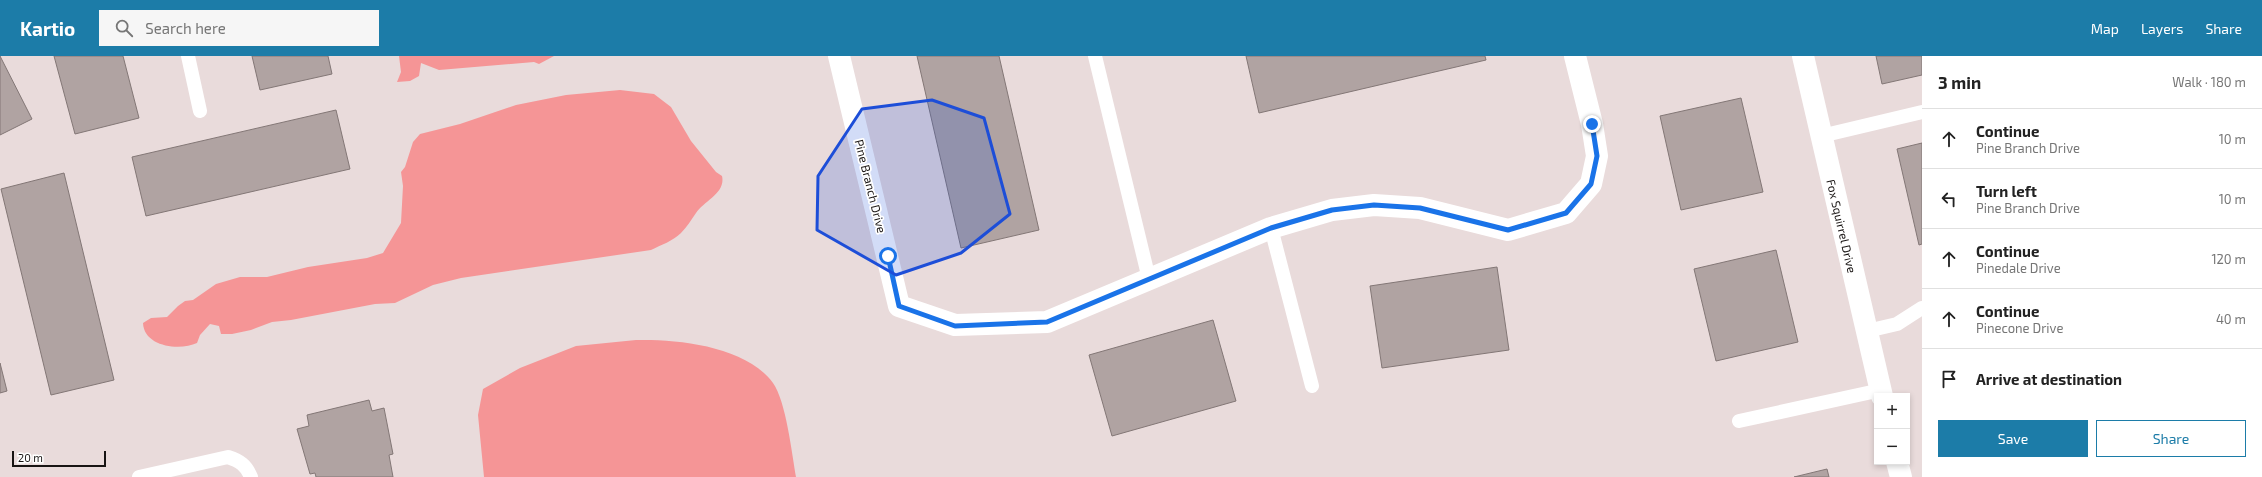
<!DOCTYPE html>
<html lang="en">
<head>
<meta charset="utf-8">
<style>
	body { margin:0; font-family:"Exo 2",sans-serif; background:#f6f6f6; color:#222 }
	.controls { position:absolute; right:12px; bottom:12px; display:grid; overflow:hidden; border-radius:0px; box-shadow:0 2px 6px #0003 }
	.controls button { width:36px; height:36px; display:grid; place-items:center; padding:0; border:0; border-bottom:1px solid #e0e0e0; background:#fff; color:#222; font:20px sans-serif }
	.scale { position:absolute; left:12px; bottom:10px; width:94px; box-sizing:border-box; padding-left:4px; border:2px solid #181413; border-top:0; font-size:11px; line-height:14px; white-space:nowrap; color:#181413; -webkit-text-stroke:3px #fff; paint-order:stroke }
	.stop { position:absolute; width:12px; height:12px; margin:-9px; border:3px solid #1a73e8; border-radius:50%; background:#fff }
	.stop.end { background:#1a73e8; border-color:#fff; box-shadow:0 1px 4px #0008 }
	.list { margin:0; padding:0; list-style:none }
	h2 { display:flex; justify-content:space-between; align-items:center; height:52px; margin:0; padding:0 16px; font-size:17px }
	h2 small { font-size:13px; font-weight:400; color:#767676 }
	.list li { display:grid; grid-template-columns:26px 1fr auto; gap:12px; align-items:center; box-sizing:border-box; height:60px; padding:0 16px; border-top:1px solid #e0e0e0 }
	.list b { display:block; font-size:15px; white-space:nowrap }
	.list p { margin:0; font-size:13px; white-space:nowrap; color:#767676 }
	.list em { font-size:13px; font-style:normal; color:#767676 }
	.actions { display:flex; gap:8px; padding:12px 16px }
	.actions a { flex:1; padding:9px 0; border:1px solid #1c7ca8; border-radius:0px; text-align:center; font-size:14px; color:#1c7ca8 }
	.actions .main { background:#1c7ca8; color:#fff }
	.icon { flex:none; width:22px; height:22px; fill:none; stroke:currentColor; stroke-width:2; stroke-linecap:round; stroke-linejoin:round }
	.map { position:relative; flex:none; width:1922px; height:421px; overflow:hidden }
	header { display:flex; align-items:center; gap:24px; box-sizing:border-box; height:56px; padding:0 20px; background:#1c7ca8; color:#fff }
	header strong { font-size:19px }
	nav { display:flex; gap:22px; margin-inline-start:auto; font-size:14px }
	.search { width:280px; height:36px; background:#f6f6f6; display:flex; align-items:center; gap:10px; box-sizing:border-box; padding:0 14px; border-radius:0px; color:#767676; font-size:15px }
	main { display:flex }
	aside { flex:1; background:#fff }
	.map>svg:first-child { display:block }
	.water { fill:#f59596 }
	.building { fill:#b0a3a2; stroke:#837776 }
	.lines { fill:none; stroke-linecap:round; stroke-linejoin:round }
	.service { stroke:#fff; stroke-width:14 }
	.minor { stroke:#fff; stroke-width:22 }
	.route { stroke:#1a73e8; stroke-width:5 }
	.marked { fill:#1d4ed8; fill-opacity:0.2; stroke:#1d4ed8; stroke-width:3; stroke-linejoin:round }
	.labels { text-anchor:middle; dominant-baseline:central; stroke-width:3.5; stroke-linejoin:round; paint-order:stroke }
	.street-label { font-size:12px; fill:#181413; stroke:#fff }
</style>
</head>
<body>
<header>
<strong>Kartio</strong>
<div class="search"><svg class="icon" aria-label="search" viewBox="0 0 24 24"><circle cx="10" cy="10" r="6"/><path d="M15 15l6 6"/></svg>Search here</div>
<nav><a>Map</a><a>Layers</a><a>Share</a></nav>
</header>
<main>
<div class="map">
<svg width="1922" height="421" viewBox="0 0 1922 421">
	<rect width="100%" height="100%" fill="#e9dbdb"/>
	<g class="water">
		<polygon points="399,0 554,0 539,8 534,6 439,14 421,7 419,20 410,25 397,26 401,16"/>
		<path d="M620,34L654,38L671,51L691,85L716,116L722,120C726,137 704,145 696,157C691,164 687,171 681,177C673,185 661,189 651,194L461,222L433,229L395,247L375,248L291,264L272,266L251,274L232,278H221L219,270L210,268L200,279L197,287C180,295 144,291 143,267L151,262L167,261L178,250L185,245L193,244L216,228L240,221H267L308,211L367,202L383,197L401,167L403,130L401,116L405,111L413,86L420,78L460,68L516,49L566,39Z"/>
		<path d="M636,284C678,283 746,290 773,327C786,345 792,398 796,421H484L478,359L483,333L520,312L576,290Z"/>
	</g>
	<g class="building">
		<polygon points="0,0 32,63 0,79"/>
		<polygon points="54,0 123,0 139,62 75,78"/>
		<polygon points="252,0 328,0 332,18 260,34"/>
		<polygon points="917,0 999,0 1039,174 961,192"/>
		<polygon points="1246,0 1485,0 1486,4 1259,57"/>
		<polygon points="1876,0 1922,0 1922,19 1882,28"/>
		<polygon points="1741,42 1763,136 1681,154 1660,60"/>
		<polygon points="336,54 350,113 146,160 132,101"/>
		<polygon points="1922,87 1922,188 1919,189 1897,93"/>
		<polygon points="64,117 114,324 51,339 1,133"/>
		<polygon points="1776,194 1798,286 1716,305 1694,213"/>
		<polygon points="1497,211 1509,294 1382,312 1370,230"/>
		<polygon points="1213,264 1236,345 1112,380 1089,299"/>
		<polygon points="0,307 7,335 0,337"/>
		<polygon points="369,344 372,355 384,352 393,398 389,399 393,421 316,421 315,417 310,418 297,373 309,370 307,359"/>
		<polygon points="1827,413 1829,421 1794,421"/>
	</g>
	<g class="lines">
		<g class="service">
			<polyline points="188,0 200,55"/>
			<polyline points="1095,0 1149,223"/>
			<polyline points="1821,80 1922,56"/>
			<polyline points="1271,172 1312,330"/>
			<polyline points="1867,275 1897,268 1922,252"/>
			<polyline points="1739,365 1881,334"/>
			<path d="M139,421L228,401C240,405 246,409 251,421"/>
		</g>
		<g class="minor">
			<polyline points="839,0 899,250 955,269 1047,266 1271,172 1332,154 1374,149 1420,152 1508,174 1566,157 1591,128 1597,100 1592,68 1575,0"/>
			<polyline points="1803,0 1882,340"/>
			<polyline points="1897,406 1901,421"/>
		</g>
	</g>
	<g class="lines">
		<polyline class="route" points="888,200 899,250 955,270 1047,266 1271,172 1332,154 1374,149 1420,152 1508,174 1566,157 1591,128 1597,100 1592,68"/>
	</g>
	<path class="marked" d="M932,44L984,62L1010,158L961,197L896,219L817,174L818,120L862,53Z"/>
	<g class="labels">
		<g class="street-label">
			<text transform="translate(871 130) rotate(76)">Pine Branch Drive</text>
			<text transform="translate(1842 170) rotate(77)">Fox Squirrel Drive</text>
		</g>
	</g>
</svg>
<div class="controls">
<button>+</button>
<button>−</button>
</div>
<div class="scale">20 m</div>
<div class="stop" style="left:888px;top:200px"></div>
<div class="stop end" style="left:1592px;top:68px"></div>
</div>
<aside>
<h2>3 min<small>Walk · 180 m</small></h2>
<ul class="list">
<li><svg class="icon" aria-label="ahead" viewBox="0 0 24 24"><path d="M12 20V5M6 11l6-6 6 6"/></svg><div><b>Continue</b><p>Pine Branch Drive</p></div><em>10 m</em></li>
<li><svg class="icon" aria-label="left" viewBox="0 0 24 24"><path d="M17 20v-9H6M10 6l-5 5 5 5"/></svg><div><b>Turn left</b><p>Pine Branch Drive</p></div><em>10 m</em></li>
<li><svg class="icon" aria-label="ahead" viewBox="0 0 24 24"><path d="M12 20V5M6 11l6-6 6 6"/></svg><div><b>Continue</b><p>Pinedale Drive</p></div><em>120 m</em></li>
<li><svg class="icon" aria-label="ahead" viewBox="0 0 24 24"><path d="M12 20V5M6 11l6-6 6 6"/></svg><div><b>Continue</b><p>Pinecone Drive</p></div><em>40 m</em></li>
<li><svg class="icon" aria-label="arrive" viewBox="0 0 24 24"><path d="M6 21V4h12l-3 4 3 4H6"/></svg><div><b>Arrive at destination</b></div></li>
</ul>
<div class="actions"><a class="main">Save</a><a>Share</a></div>
</aside>
</main>
</body>
</html>
